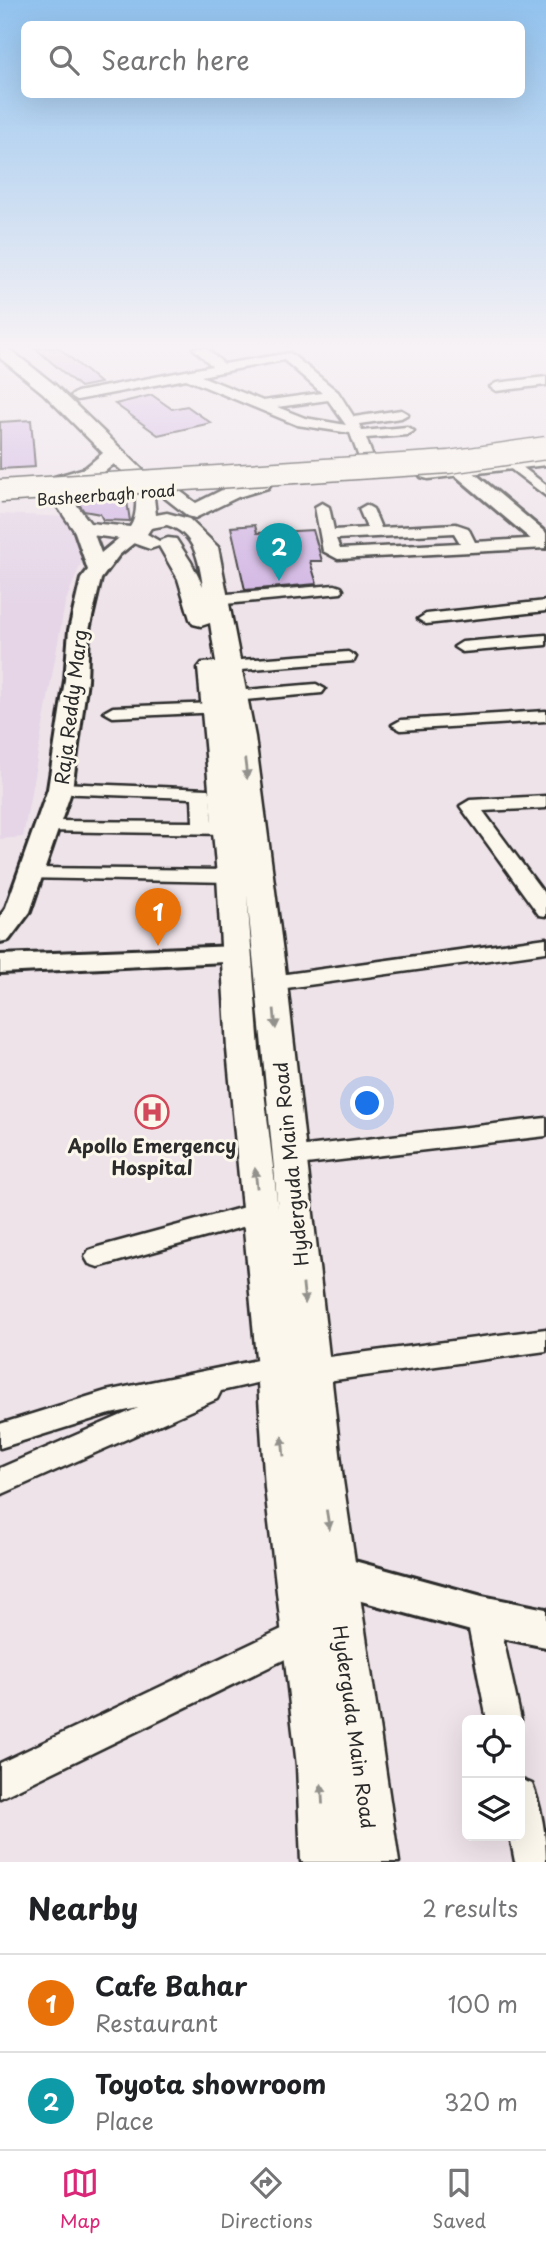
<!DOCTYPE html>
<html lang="en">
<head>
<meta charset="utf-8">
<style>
	body { margin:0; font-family:"Playpen Sans",sans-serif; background:#f2f2f2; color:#202124 }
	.controls { position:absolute; right:21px; bottom:21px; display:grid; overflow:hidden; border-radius:10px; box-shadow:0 7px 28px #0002 }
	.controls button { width:63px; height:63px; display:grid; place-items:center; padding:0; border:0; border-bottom:2px solid #e0e0e0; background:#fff; color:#202124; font:35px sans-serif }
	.you { position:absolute; left:368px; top:1104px; width:24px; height:24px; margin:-18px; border:5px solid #fff; border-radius:50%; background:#1a73e8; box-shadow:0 0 0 10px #1a73e833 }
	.badge { display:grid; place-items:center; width:46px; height:46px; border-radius:50%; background:#db2777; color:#fff; font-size:23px; font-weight:700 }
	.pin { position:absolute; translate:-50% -58px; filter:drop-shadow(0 2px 4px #0008) }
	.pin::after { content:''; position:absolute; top:37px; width:24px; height:21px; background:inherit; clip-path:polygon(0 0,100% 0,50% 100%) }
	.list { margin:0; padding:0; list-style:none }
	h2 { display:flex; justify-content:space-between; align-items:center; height:91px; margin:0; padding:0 28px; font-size:30px }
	h2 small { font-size:23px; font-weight:400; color:#757577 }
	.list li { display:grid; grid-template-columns:46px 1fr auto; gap:21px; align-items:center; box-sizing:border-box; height:98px; padding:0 28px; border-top:2px solid #e0e0e0 }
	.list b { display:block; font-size:26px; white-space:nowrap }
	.list p { margin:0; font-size:23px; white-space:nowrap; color:#757577 }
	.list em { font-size:23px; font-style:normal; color:#757577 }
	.icon { flex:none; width:38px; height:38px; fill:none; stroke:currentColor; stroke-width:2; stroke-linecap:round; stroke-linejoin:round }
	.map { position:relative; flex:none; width:546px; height:1862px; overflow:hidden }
	.search { position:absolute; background:#fff; box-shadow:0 7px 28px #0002; left:21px; right:21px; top:21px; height:77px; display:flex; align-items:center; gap:18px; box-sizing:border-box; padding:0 24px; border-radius:10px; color:#757577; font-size:26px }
	.sheet { height:287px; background:#fff }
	nav { display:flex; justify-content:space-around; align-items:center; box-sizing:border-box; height:98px; border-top:2px solid #e0e0e0; background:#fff; font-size:19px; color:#757577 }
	nav a { display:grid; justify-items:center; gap:4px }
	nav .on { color:#db2777 }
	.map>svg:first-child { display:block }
	.built { fill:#e5d5e7 }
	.building { fill:#d1b5e3; stroke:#2b2b2b; stroke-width:2 }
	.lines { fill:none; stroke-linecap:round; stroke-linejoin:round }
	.minor-casing { stroke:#2b2b2b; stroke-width:5 }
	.tertiary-casing { stroke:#2b2b2b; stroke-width:6 }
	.secondary-casing { stroke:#2b2b2b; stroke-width:5 }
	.minor { fill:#fbf7ec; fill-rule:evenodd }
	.tertiary { fill:#fbf7ec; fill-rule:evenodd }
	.secondary { fill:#fbf7ec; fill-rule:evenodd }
	.primary-bridge-casing { stroke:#2b2b2b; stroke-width:25; stroke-linecap:butt }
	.primary-bridge { stroke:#fbf7ec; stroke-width:22 }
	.oneway { fill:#93918c }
	.labels { text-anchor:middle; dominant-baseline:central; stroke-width:6; stroke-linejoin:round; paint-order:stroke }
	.far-street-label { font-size:16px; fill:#2b2b2b; stroke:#fbf7ec }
	.street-label { font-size:19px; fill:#2b2b2b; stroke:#fbf7ec }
	.poi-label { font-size:19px; font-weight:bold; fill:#2b2b2b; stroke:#fbf7ec }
</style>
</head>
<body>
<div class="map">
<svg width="546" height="1862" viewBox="0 0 546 1862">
	<rect width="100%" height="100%" fill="#eee3e9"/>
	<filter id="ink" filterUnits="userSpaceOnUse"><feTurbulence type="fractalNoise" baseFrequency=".0143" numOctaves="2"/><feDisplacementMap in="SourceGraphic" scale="14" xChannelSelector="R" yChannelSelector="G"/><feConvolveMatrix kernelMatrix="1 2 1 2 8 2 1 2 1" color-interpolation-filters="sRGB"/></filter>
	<g filter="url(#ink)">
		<polygon class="built" points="0,514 70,517 92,536 65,603 23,837 0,839"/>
		<g class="building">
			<polygon points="35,348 59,348 100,383 80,387"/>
			<polygon points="152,395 172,409 187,406 211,423 158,435 115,404"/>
			<polygon points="31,420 35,467 0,469 0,422"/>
			<polygon points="113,498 127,501 130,521 103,520 100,514 84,511 76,500"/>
			<polygon points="255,525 257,533 313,530 322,561 310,561 317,584 245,590 231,527"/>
		</g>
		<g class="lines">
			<defs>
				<g id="minor">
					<path d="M193,348H206L224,364L290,353L338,392L354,417L401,410L408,414L401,418L359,424L362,431L407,427L414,431L407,435L366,438L375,463L368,467L361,463L350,433L297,425L186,379L77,400L71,396L77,392L212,366ZM284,360L322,393L263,401L201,376ZM328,400L346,425L305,418L277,407Z"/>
					<polygon points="546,377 546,385 496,391 490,387 496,383"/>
					<polygon points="513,460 546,485 546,496 508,467 508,461"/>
					<path d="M322,503L329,507L334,530L367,528L359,509L366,505L373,509L381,528L456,524L468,528L475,542L546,538V548L338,559L323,551L315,507ZM454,533L460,543L340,549L336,539Z"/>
					<polygon points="335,585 341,587 343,590 341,593 215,605 207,600 215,595"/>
					<polygon points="546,601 546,611 426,624 418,619 426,614"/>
					<polygon points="546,635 546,645 462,652 454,647 462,642"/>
					<polygon points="348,652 356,657 354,661 228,671 220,666 228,661"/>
					<polygon points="316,684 325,689 322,693 234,701 225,696 234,691"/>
					<polygon points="215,703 221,704 224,708 221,712 113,717 104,712 113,707"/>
					<polygon points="546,711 546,721 401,730 392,725 401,720"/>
					<polygon points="60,783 208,789 210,793 212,822 227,822 237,828 227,834 42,831 39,827 49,821 193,822 192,798 53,793 51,789 53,785"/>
					<polygon points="546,796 546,808 483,811 546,896 546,916 539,915 460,806 470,800"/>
					<polygon points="31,868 231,870 238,872 241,876 238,880 231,882 24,878 21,874 24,870"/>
					<polygon points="546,938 546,952 272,990 264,988 261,983 264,978 272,976"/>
					<polygon points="546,1118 546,1136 289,1166 280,1163 277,1157 280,1151 289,1148"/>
					<polygon points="259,1203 268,1206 272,1213 268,1220 98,1267 89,1264 85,1257 89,1250 98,1247"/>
					<polygon points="546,1329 546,1351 313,1383 303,1379 299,1371 303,1363 313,1359"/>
					<polygon points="277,1356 287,1360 291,1368 287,1376 221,1391 217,1399 0,1495 0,1468 138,1408 106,1415 0,1448 0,1424 106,1391"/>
					<polygon points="482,1600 493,1604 498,1615 521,1720 520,1722 487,1720 466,1615 471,1604"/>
					<polygon points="303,1619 314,1623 319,1634 314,1645 0,1798 0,1763"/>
					<path d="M520,1779L532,1784C542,1809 546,1836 546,1862H515L510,1836H520Z"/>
				</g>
				<g id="tertiary">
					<polygon points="461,466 467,467 546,533 546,548 539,546 455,475 452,471"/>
					<polygon points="83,523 92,529 101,553 129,530 136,528 145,534 119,555 101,579 89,630 87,680 72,789 30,912 9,940 0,942 0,916 5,910 48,789 65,680 69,630 81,579 88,570 74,529"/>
					<polygon points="237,946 246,949 250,955 246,961 0,973 0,955"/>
					<polygon points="324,1556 336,1556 482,1596 546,1609 546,1647 482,1634 310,1587 305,1574 310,1561"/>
				</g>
				<g id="secondary">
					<path d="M0,348H8L55,385L147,474L153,489L156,515L167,513L189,519L218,547L255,737L287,983L343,1480L399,1862H301L297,1766L265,1488L257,1368L227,1049L217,876L198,668L202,663L216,662L210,623L201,626L193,624L190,619L178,579L159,546L150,549L133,543L130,540L76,533L50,496L48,482L51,478L85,468L103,453L43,393L0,358ZM114,464C119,469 128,474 131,481C138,493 138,516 130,527L90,523L70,496L68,485L99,476ZM167,525C195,533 199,561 203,586L191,562L176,539L168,538L159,541L147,534L151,528ZM247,895L278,1209L259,1049Z"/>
					<polygon points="546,453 546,465 428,479 421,477 418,473 421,469 428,467"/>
					<path d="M261,478L268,480L271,484L268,488L238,497L195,518L188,516L155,490L158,486C173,482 184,495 196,503L224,489Z"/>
				</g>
			</defs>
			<use href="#minor" class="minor-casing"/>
			<use href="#tertiary" class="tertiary-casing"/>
			<use href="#secondary" class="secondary-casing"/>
			<use href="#minor" class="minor"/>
			<use href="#tertiary" class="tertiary"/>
			<use href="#secondary" class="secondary"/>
			<defs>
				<polyline id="primary-bridge" points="0,491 449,462 546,448"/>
			</defs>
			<use href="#primary-bridge" class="primary-bridge-casing"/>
			<use href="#primary-bridge" class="primary-bridge"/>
		</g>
		<defs><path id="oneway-solid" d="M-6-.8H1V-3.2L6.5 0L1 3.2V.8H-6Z" transform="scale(1.75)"/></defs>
		<g class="oneway">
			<use href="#oneway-solid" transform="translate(246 769) rotate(83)"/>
			<use href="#oneway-solid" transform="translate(275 1019) rotate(85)"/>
			<use href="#oneway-solid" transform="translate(256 1178) rotate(-96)"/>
			<use href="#oneway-solid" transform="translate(304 1294) rotate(84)"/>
			<use href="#oneway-solid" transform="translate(283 1446) rotate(-95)"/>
			<use href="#oneway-solid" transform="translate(328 1520) rotate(81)"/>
			<use href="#oneway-solid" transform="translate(322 1794) rotate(-93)"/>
		</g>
	</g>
	<linearGradient id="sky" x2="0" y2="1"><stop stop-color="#91c2ee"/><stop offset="0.57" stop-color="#f7f2f5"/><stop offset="1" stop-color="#f7f2f5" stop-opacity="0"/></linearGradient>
	<rect width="546" height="609" fill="url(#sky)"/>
	<defs>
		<symbol id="hospital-ring" viewBox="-11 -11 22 22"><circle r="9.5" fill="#fbf7ec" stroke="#d1495b" stroke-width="1.5"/><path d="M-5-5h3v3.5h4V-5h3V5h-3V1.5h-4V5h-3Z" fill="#d1495b"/></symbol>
	</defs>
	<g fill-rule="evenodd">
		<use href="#hospital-ring" x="133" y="1093" width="38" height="38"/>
	</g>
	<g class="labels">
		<g class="far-street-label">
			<text transform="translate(106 494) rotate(-4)">Basheerbagh road</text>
		</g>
		<g class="street-label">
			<text transform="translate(70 707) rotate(-83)">Raja Reddy Marg</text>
			<text transform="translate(290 1164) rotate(-96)">Hyderguda Main Road</text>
			<text transform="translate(355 1727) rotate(82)">Hyderguda Main Road</text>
		</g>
		<g class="poi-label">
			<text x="152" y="1145">Apollo Emergency<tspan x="152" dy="22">Hospital</tspan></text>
		</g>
	</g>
</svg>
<div class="controls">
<button><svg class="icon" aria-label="locate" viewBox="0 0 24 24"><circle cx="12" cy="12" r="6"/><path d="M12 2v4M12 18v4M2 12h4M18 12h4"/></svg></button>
<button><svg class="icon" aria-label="layers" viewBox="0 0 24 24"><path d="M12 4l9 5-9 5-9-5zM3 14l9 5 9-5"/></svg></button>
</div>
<div class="you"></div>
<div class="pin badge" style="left:158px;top:946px;background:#e8710a">1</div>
<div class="pin badge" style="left:279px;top:581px;background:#0f9aa8">2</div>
<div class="search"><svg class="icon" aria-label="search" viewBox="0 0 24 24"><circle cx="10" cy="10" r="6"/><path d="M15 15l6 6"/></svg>Search here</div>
</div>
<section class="sheet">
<h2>Nearby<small>2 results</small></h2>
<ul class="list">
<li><span class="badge" style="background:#e8710a">1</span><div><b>Cafe Bahar</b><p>Restaurant</p></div><em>100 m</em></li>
<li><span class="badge" style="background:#0f9aa8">2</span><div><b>Toyota showroom</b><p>Place</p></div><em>320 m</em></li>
</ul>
</section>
<nav>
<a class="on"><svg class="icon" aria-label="map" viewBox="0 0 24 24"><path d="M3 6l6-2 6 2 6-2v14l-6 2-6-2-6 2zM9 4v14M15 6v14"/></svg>Map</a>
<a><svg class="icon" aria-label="directions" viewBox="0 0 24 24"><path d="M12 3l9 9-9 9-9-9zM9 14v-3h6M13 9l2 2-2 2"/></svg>Directions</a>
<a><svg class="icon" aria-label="saved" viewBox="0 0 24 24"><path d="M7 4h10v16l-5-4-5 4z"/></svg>Saved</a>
</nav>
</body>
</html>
